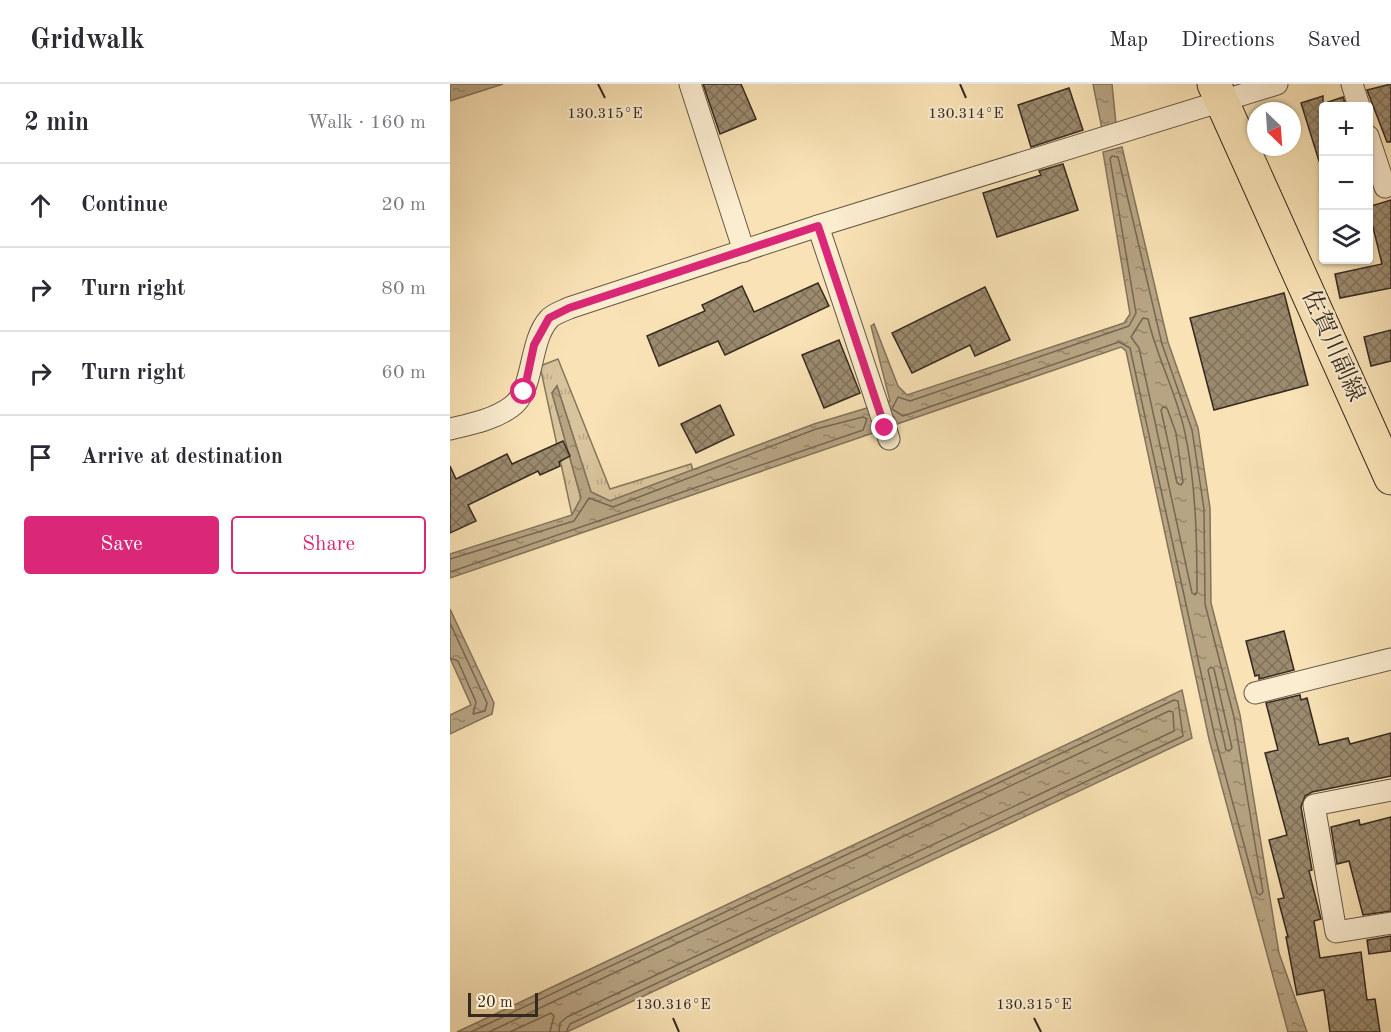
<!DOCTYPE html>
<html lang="en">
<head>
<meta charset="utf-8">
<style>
	body { margin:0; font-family:"Old Standard TT","Noto Serif JP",serif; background:#f2f2f3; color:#2b2b33 }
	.controls { position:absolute; right:18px; top:18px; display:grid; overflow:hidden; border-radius:6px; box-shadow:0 2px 4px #0004 }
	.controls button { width:54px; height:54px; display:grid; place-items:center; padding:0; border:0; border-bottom:2px solid #e1e1e2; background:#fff; color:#2b2b33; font:30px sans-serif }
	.compass { position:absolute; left:797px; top:18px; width:54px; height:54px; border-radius:50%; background:#fff; box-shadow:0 2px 4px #0004; rotate:155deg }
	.scale { position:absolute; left:18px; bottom:15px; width:70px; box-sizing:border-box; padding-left:6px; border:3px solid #362a20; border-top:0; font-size:16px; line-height:21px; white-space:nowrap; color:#362a20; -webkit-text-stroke:4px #fbedd0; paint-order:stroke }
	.stop { position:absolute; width:18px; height:18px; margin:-14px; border:4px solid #db2777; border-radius:50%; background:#fff }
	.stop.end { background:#db2777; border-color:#fff; box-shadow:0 2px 6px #0008 }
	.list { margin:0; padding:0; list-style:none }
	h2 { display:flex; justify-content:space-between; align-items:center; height:78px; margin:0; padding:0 24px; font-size:26px }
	h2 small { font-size:20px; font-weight:400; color:#7c7c81 }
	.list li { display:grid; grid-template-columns:39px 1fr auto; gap:18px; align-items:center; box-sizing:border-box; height:84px; padding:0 24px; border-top:2px solid #e1e1e2 }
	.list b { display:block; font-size:22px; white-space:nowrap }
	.list em { font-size:20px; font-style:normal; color:#7c7c81 }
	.actions { display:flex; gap:12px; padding:18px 24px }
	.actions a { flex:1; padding:14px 0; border:2px solid #db2777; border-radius:6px; text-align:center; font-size:21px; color:#db2777 }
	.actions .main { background:#db2777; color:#fff }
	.icon { flex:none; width:33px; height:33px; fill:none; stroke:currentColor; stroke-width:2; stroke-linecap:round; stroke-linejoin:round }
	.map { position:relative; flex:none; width:941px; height:948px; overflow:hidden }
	header { display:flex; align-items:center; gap:36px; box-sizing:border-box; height:84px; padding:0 30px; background:#fff; border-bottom:2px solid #e1e1e2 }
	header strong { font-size:28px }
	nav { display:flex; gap:33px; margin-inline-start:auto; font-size:21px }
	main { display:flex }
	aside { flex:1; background:#fff }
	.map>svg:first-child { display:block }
	.grass { fill:url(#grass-tufts); stroke:#87775e; stroke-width:1.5 }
	.water { fill:url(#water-ripples); stroke:#83735b; stroke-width:1.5 }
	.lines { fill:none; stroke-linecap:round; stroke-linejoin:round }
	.shore { stroke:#766752; stroke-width:1.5 }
	.building { fill:url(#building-cross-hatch); stroke:#362a20; stroke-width:1.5 }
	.street-casing { stroke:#675846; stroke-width:23 }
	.primary-casing { stroke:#362a20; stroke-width:35 }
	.street { stroke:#fbedd0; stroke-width:21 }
	.primary { stroke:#f9e3b6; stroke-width:33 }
	.route { stroke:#db2777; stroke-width:8 }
	.ticks { fill:none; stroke:#362a20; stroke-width:2 }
	.labels { text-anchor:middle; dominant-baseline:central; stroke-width:4.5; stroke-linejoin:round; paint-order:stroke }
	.street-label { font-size:24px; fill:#362a20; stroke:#fbedd0 }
	.ticks-label { font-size:15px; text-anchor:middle; fill:#362a20; stroke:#fbedd0; stroke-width:4.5; stroke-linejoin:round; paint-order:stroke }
</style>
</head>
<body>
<header>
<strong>Gridwalk</strong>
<nav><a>Map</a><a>Directions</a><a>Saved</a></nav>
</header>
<main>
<aside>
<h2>2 min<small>Walk · 160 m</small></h2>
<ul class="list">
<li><svg class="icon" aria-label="ahead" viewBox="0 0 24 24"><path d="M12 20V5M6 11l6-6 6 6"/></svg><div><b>Continue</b></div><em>20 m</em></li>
<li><svg class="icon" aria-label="right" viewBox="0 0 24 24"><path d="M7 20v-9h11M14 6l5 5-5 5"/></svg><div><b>Turn right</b></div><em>80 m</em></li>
<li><svg class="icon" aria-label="right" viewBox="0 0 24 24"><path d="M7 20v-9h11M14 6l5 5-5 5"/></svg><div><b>Turn right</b></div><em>60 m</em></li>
<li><svg class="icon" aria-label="arrive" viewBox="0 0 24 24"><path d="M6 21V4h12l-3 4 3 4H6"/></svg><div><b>Arrive at destination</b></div></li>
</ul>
<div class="actions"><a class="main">Save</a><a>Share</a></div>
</aside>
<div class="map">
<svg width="941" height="948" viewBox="0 0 941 948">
	<defs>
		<pattern id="grass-tufts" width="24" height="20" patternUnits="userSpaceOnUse" patternTransform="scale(1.5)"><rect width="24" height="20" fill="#d8c49c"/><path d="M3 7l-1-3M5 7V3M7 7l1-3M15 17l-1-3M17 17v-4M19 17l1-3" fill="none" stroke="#baa986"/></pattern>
		<pattern id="water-ripples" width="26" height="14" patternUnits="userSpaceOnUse" patternTransform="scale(1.5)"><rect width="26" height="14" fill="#b7a483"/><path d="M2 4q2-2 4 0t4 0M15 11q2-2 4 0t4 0" fill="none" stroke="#96866b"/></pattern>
		<pattern id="building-cross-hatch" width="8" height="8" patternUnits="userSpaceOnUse" patternTransform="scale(1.5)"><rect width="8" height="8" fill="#9b8a6e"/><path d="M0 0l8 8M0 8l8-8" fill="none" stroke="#7f715a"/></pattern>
	</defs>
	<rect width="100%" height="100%" fill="#f9e3b6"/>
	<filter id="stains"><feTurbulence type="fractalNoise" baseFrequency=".00333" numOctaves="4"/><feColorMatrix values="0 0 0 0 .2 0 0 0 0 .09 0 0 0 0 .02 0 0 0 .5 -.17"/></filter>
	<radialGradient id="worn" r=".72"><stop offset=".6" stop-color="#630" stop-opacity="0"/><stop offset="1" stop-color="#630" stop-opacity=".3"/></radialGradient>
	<polygon class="grass" points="108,275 160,405 241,380 243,386 160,417 141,408 107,302 102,309 131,414 122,431 90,282"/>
	<g class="water">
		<polygon points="0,0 53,0 0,17"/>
		<polygon points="643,0 662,0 666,40 652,45"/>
		<polygon points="672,63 718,258 748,344 760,424 761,519 790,631 829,869 857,948 838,948 759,655 676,267 671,263 447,340 444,333 421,341 423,349 0,494 0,470 122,431 131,414 102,309 107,302 141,408 160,417 364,340 440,317 421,242 424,240 448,302 457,311 674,239 680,230 653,68"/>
		<polygon points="0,525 44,619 42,630 0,650 0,631 21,621 0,574"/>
		<polygon points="732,606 742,654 117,948 7,948"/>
	</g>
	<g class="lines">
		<g class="shore">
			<polygon points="662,72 668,73 712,260 742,346 754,425 755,520 784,633 813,808 810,811 807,809 765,653 680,264 669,258 453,332 442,325 448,313 460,317 679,242 686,229 660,75"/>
			<path d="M693,234L698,235C707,274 727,310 735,349C746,401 747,455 747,508L745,511L742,509L689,264L681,253Z"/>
			<polygon points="713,323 717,324 726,349 733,398 731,401 727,399 711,326"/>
			<polyline points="0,475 124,437 139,414 163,423 366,345 413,333 417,335 413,346 0,488"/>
			<polyline points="0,539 37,619 35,627 23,630 26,618 8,577 0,574"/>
			<polygon points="761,583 764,585 782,664 779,667 776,666 758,586"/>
			<polyline points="21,948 724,616 728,617 733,652 120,940 116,948"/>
			<polyline points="39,948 719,627 723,628 724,647 117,933 110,939 109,948"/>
			<polyline points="60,948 101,929 104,932 100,948"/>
		</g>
	</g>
	<g class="building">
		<polygon points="253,0 291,0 306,35 270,50"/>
		<polygon points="941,0 941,58 937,58 917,6"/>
		<polygon points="619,4 633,46 581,63 568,21"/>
		<polygon points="873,12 873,77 869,77 851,19"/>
		<polygon points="893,13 896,22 878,22 878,18"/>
		<polygon points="613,80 628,126 547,153 533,109 591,91 589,87"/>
		<polygon points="941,116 941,204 890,214 885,190 932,180 918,123"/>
		<polygon points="368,199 379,222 275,271 268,257 209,282 197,252 255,227 252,221 292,202 304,228"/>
		<polygon points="535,203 560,256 525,272 520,261 462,289 442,249"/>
		<polygon points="834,209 858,301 764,326 740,234"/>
		<polygon points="941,246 941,277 921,282 914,253"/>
		<polygon points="389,256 410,309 374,324 352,271"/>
		<polygon points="270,321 284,351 246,369 231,340"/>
		<polygon points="113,357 120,372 109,378 110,382 90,391 88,387 18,421 26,437 0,449 0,382 6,395 57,370 62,380"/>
		<polygon points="834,547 844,586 809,595 809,591 805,592 796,557"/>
		<polygon points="850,611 851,616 857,614 869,661 898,654 900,660 941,649 941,692 862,708 855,712 851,723 862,786 859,787 871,835 864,837 870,874 911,868 917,916 925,915 930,948 880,948 874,906 847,911 836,853 838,853 828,815 834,814 819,756 837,751 815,669 828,666 816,619"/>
		<polygon points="941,733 941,827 913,831 899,777 887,780 881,743 909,736 910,741"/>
		<polygon points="941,852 941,867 919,870 917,856"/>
	</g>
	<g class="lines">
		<defs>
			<g id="street">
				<polyline points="240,0 294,167"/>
				<polyline points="902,0 909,22"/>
				<polyline points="918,52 935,103 941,101"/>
				<polyline points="368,142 439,355"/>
				<path d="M0,345C21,340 43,336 61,323C85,307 78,258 99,235C103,230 113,227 119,224L368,142L827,0"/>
				<polyline points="805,609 941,575"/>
				<polyline points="941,706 864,721 886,848 941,839"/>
			</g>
			<polyline id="primary" points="764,0 941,394"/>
		</defs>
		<use href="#street" class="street-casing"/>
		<use href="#primary" class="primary-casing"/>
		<use href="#street" class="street"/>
		<use href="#primary" class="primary"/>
	</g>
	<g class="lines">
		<polyline class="route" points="74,308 84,261 99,234 119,224 368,142 435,344"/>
	</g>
	<path class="ticks" d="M148,0L155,14M510,0L516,14M223,934L229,948M584,934L591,948"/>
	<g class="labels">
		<g class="street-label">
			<text transform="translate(882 262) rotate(66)">佐賀川副線</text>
		</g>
	</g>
	<g class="ticks-label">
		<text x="155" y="34">130.315°E</text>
		<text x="516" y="34">130.314°E</text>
		<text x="223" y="925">130.316°E</text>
		<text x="584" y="925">130.315°E</text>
	</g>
	<rect width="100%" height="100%" filter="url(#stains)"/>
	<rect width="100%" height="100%" fill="url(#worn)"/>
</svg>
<div class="controls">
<button>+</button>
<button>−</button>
<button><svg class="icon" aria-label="layers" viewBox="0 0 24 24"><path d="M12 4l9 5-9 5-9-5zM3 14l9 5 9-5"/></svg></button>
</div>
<svg class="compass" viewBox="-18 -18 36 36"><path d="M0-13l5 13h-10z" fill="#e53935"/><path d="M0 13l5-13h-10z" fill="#7c7c81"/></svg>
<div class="scale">20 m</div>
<div class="stop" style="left:74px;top:308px"></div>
<div class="stop end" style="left:435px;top:344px"></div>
</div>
</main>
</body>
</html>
